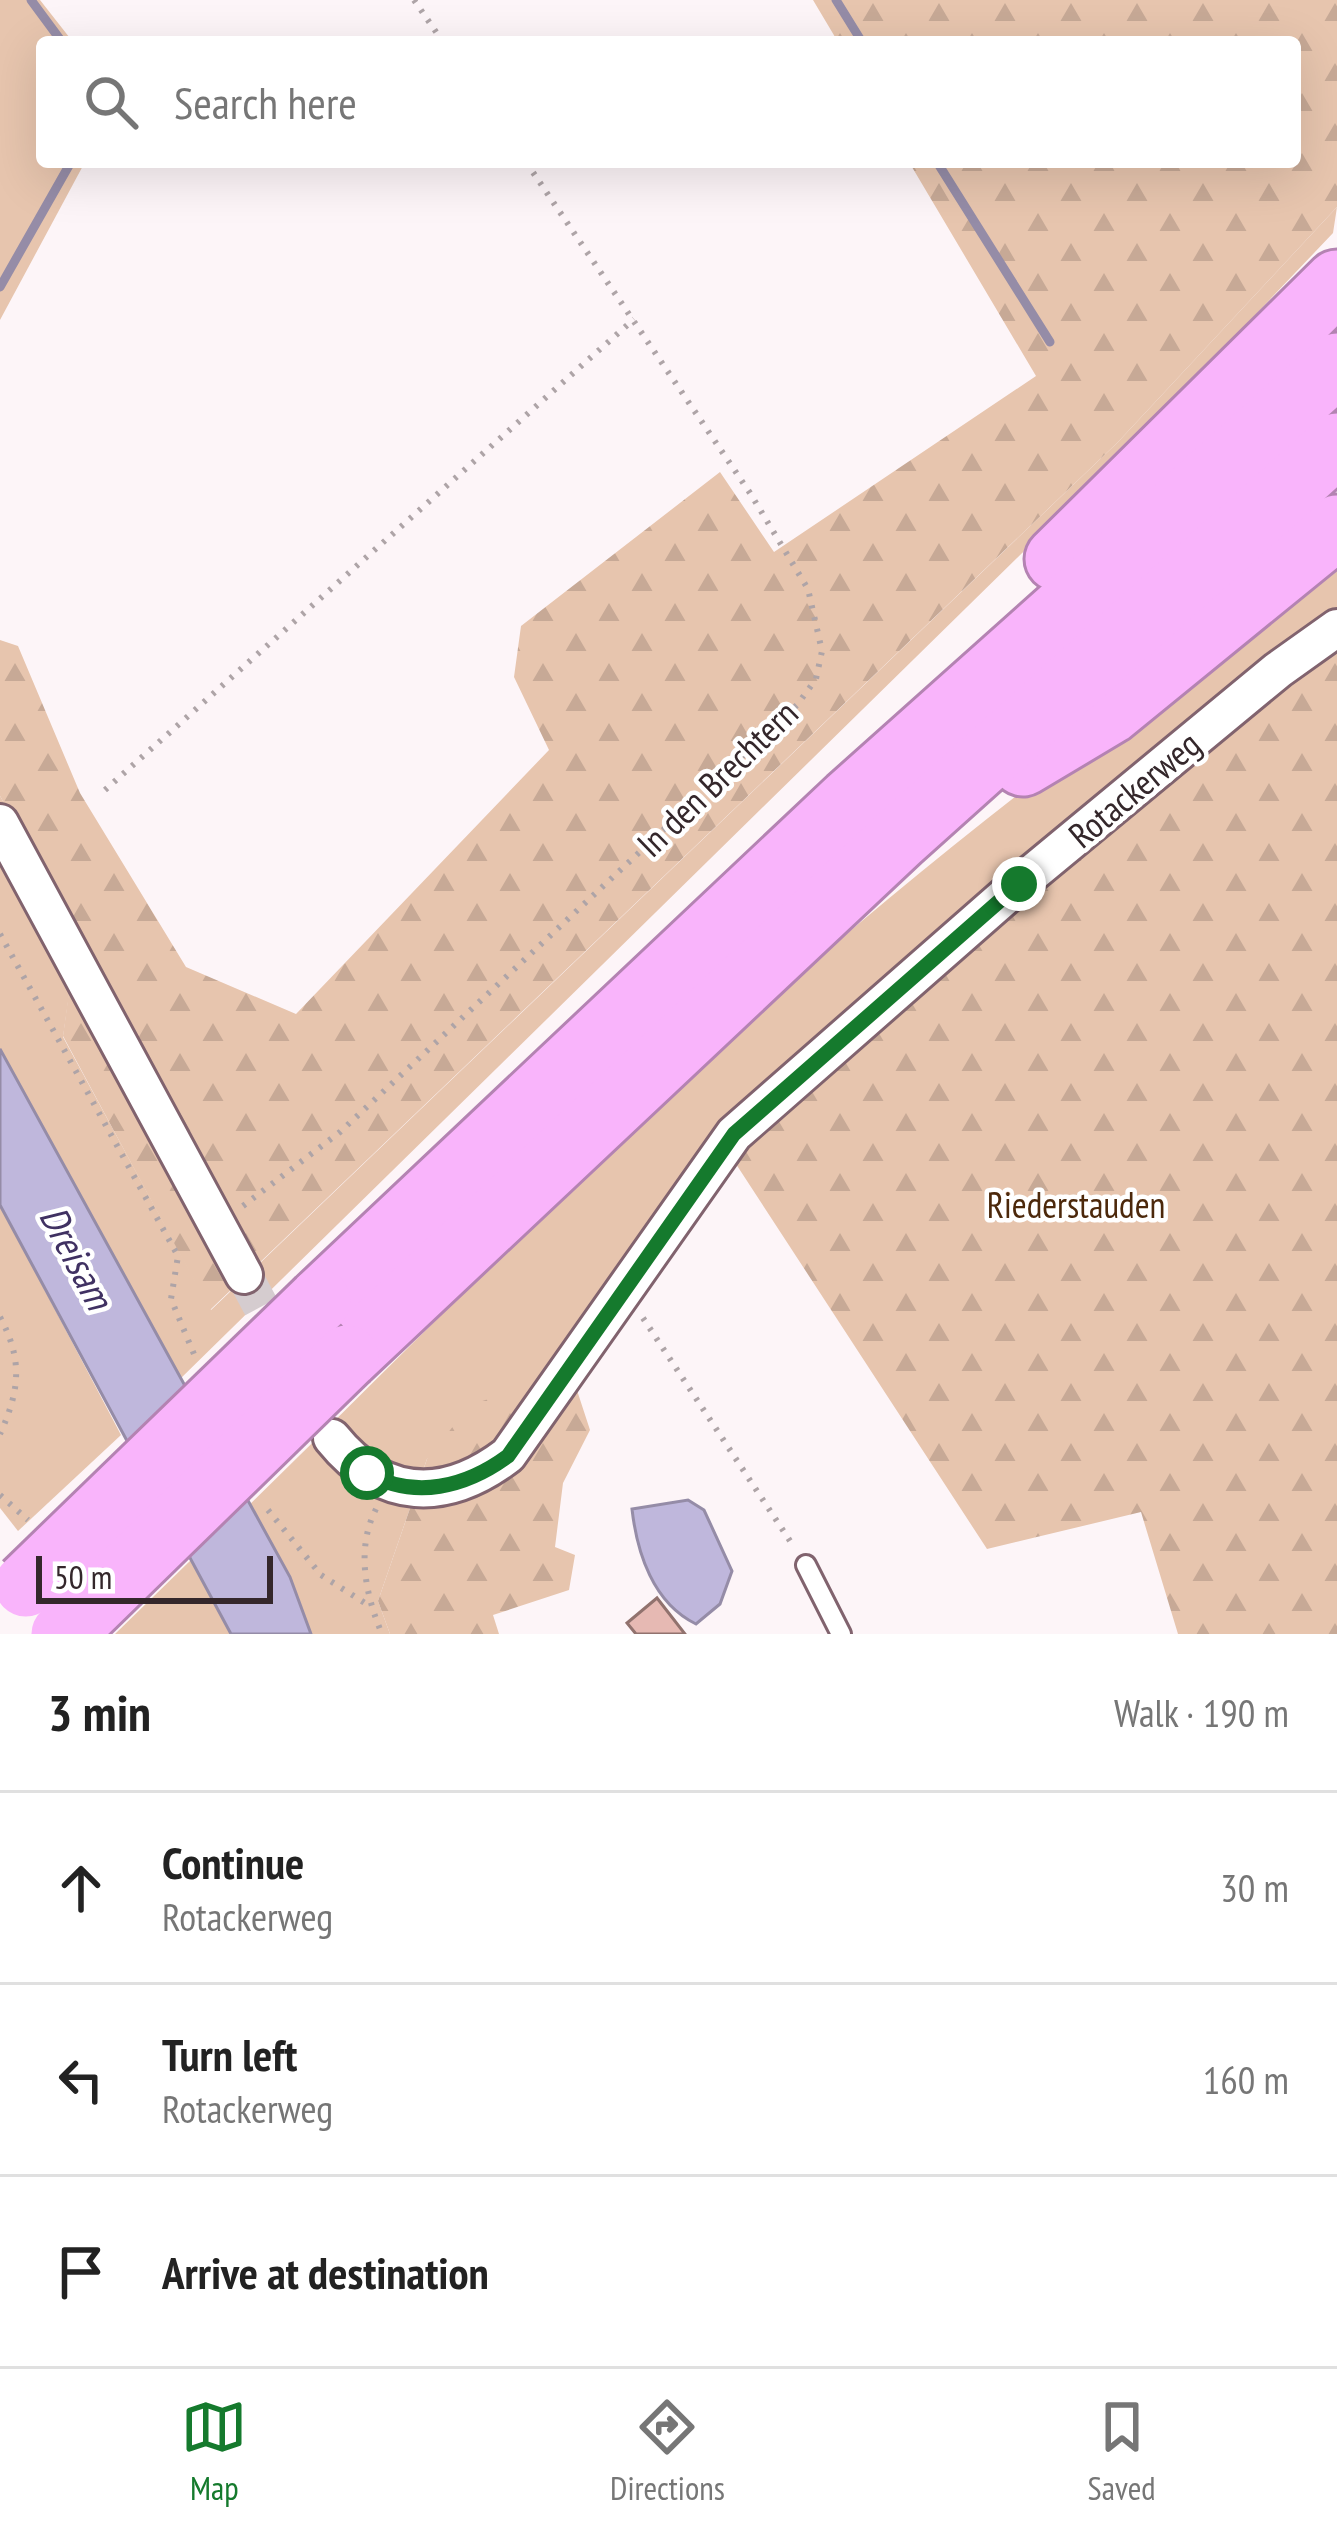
<!DOCTYPE html>
<html lang="en">
<head>
<meta charset="utf-8">
<style>
	body { margin:0; font-family:"PT Sans Narrow",sans-serif; background:#f6f6f6; color:#222 }
	.scale { position:absolute; left:36px; bottom:30px; width:237px; box-sizing:border-box; padding-left:12px; border:6px solid #34272b; border-top:0; font-size:33px; line-height:42px; white-space:nowrap; color:#34272b; -webkit-text-stroke:9px #fff; paint-order:stroke }
	.stop { position:absolute; width:36px; height:36px; margin:-27px; border:9px solid #157a2d; border-radius:50%; background:#fff }
	.stop.end { background:#157a2d; border-color:#fff; box-shadow:0 3px 12px #0008 }
	.list { margin:0; padding:0; list-style:none }
	h2 { display:flex; justify-content:space-between; align-items:center; height:156px; margin:0; padding:0 48px; font-size:51px }
	h2 small { font-size:39px; font-weight:400; color:#767676 }
	.list li { display:grid; grid-template-columns:78px 1fr auto; gap:36px; align-items:center; box-sizing:border-box; height:192px; padding:0 48px; border-top:3px solid #e0e0e0 }
	.list b { display:block; font-size:45px; white-space:nowrap }
	.list p { margin:0; font-size:39px; white-space:nowrap; color:#767676 }
	.list em { font-size:39px; font-style:normal; color:#767676 }
	.icon { flex:none; width:66px; height:66px; fill:none; stroke:currentColor; stroke-width:2; stroke-linecap:round; stroke-linejoin:round }
	.map { position:relative; flex:none; width:1337px; height:1634px; overflow:hidden }
	.search { position:absolute; background:#fff; box-shadow:0 12px 48px #0002; left:36px; right:36px; top:36px; height:132px; display:flex; align-items:center; gap:30px; box-sizing:border-box; padding:0 42px; border-radius:12px; color:#767676; font-size:45px }
	.sheet { height:732px; background:#fff }
	nav { display:flex; justify-content:space-around; align-items:center; box-sizing:border-box; height:168px; border-top:3px solid #e0e0e0; background:#fff; font-size:33px; color:#767676 }
	nav a { display:grid; justify-items:center; gap:6px }
	nav .on { color:#157a2d }
	.map>svg:first-child { display:block }
	.green { fill:#e7c5ae }
	.forest { fill:url(#forest-firs) }
	.water { fill:#bfb7dc; stroke:#958ca7; stroke-width:3 }
	.lines { fill:none; stroke-linecap:round; stroke-linejoin:round }
	.stream { stroke:#958ca7; stroke-width:9 }
	.building { fill:#e6b9b3; stroke:#91726e; stroke-width:3 }
	.street-tunnel { stroke:#d5cccf; stroke-width:36; stroke-dasharray:36 18; stroke-linecap:butt }
	.lane-casing { stroke:#81636e; stroke-width:24 }
	.street-casing { stroke:#81636e; stroke-width:42 }
	.highway-casing { stroke:#b483b2; stroke-width:69 }
	.path { stroke:#aea4a7; stroke-width:6; stroke-dasharray:3 9; stroke-linecap:butt }
	.lane { stroke:#fff; stroke-width:18 }
	.street { stroke:#fff; stroke-width:36 }
	.highway { stroke:#f9b4fb; stroke-width:63 }
	.highway-bridge-casing { stroke:#b483b2; stroke-width:69; stroke-linecap:butt }
	.highway-bridge { stroke:#f9b4fb; stroke-width:63 }
	.route { stroke:#157a2d; stroke-width:15 }
	.labels { text-anchor:middle; dominant-baseline:central; stroke-width:9; stroke-linejoin:round; paint-order:stroke }
	.street-label { font-size:36px; fill:#34272b; stroke:#fff }
	.park-label { font-size:36px; fill:#4c280b; stroke:#fff }
	.water-label { font-size:39px; font-style:italic; fill:#403162; stroke:#fff }
</style>
</head>
<body>
<div class="map">
<svg width="1337" height="1634" viewBox="0 0 1337 1634">
	<defs>
		<pattern id="forest-firs" width="22" height="20" patternUnits="userSpaceOnUse" patternTransform="scale(3)"><rect width="22" height="20" fill="#e7c5ae"/><path d="M5 1l3.5 6h-7zM16 11l3.5 6h-7z" fill="#c7a996"/></pattern>
	</defs>
	<rect width="100%" height="100%" fill="#fdf5f8"/>
	<g class="green">
		<polygon points="0,0 40,0 73,42 42,42 42,162 85,162 0,320"/>
		<polygon points="1337,207 1333,233 1127,450 178,1381 0,1049 0,796 78,932 63,1037 211,1310 1118,442"/>
		<path d="M1337,561V646L734,1161L602,1353L427,1459L378,1601L390,1634H311L290,1577L248,1506C408,1350 564,1188 730,1037C920,863 1125,708 1337,561Z"/>
		<polygon points="0,1205 121,1435 18,1531 0,1508"/>
		<polygon points="192,1559 231,1634 115,1634"/>
	</g>
	<g class="forest">
		<polygon points="813,0 1337,0 1337,207 1118,442 210,1310 63,1036 77,932 0,796 0,640 18,646 80,793 186,967 296,1014 549,750 514,677 521,626 720,472 774,552 1036,376 909,162 1295,162 1295,42 838,42"/>
		<polygon points="1337,646 1337,1634 1178,1634 1141,1512 987,1549 734,1161 768,1120 1286,680"/>
		<polygon points="571,1372 590,1430 563,1483 555,1547 575,1555 569,1590 493,1615 499,1634 390,1634 378,1601 427,1459 470,1405"/>
	</g>
	<g class="water">
		<polygon points="0,1049 290,1577 311,1634 231,1634 0,1205"/>
		<path d="M688,1500L704,1510L732,1571L720,1604L696,1624C653,1603 637,1553 632,1509Z"/>
	</g>
	<g class="lines">
		<g class="stream">
			<polyline points="31,0 62,42"/>
			<polyline points="836,0 862,42"/>
			<polyline points="937,162 1050,342"/>
			<polyline points="0,287 71,162"/>
		</g>
	</g>
	<polygon class="building" points="657,1598 685,1634 636,1634 627,1623"/>
	<g class="lines">
		<polyline class="street-tunnel" points="244,1275 285,1351"/>
		<defs>
			<polyline id="lane" points="806,1565 841,1634"/>
			<g id="street">
				<polyline points="0,823 244,1275"/>
				<path d="M332,1438C383,1501 445,1503 508,1455L734,1134L1019,884L1278,670L1337,628"/>
			</g>
			<g id="highway">
				<polyline points="1057,559 1337,282"/>
				<polyline points="1023,764 1110,712 1337,527"/>
				<polyline points="319,1301 850,800 1337,365"/>
				<polyline points="347,1357 898,839 1337,445"/>
			</g>
		</defs>
		<use href="#lane" class="lane-casing"/>
		<use href="#street" class="street-casing"/>
		<use href="#highway" class="highway-casing"/>
		<g class="path">
			<polyline points="414,0 443,42"/>
			<polyline points="105,790 634,319"/>
			<polyline points="0,934 178,1256 171,1299 196,1359"/>
			<polyline points="243,1206 340,1132 797,705 816,679 822,651 808,589 750,493 526,162"/>
			<path d="M0,1317C23,1360 20,1390 0,1434"/>
			<polyline points="643,1318 794,1547"/>
			<polyline points="0,1495 28,1520"/>
			<path d="M376,1509C356,1548 365,1594 382,1634"/>
			<polyline points="268,1510 321,1575 368,1605"/>
		</g>
		<use href="#lane" class="lane"/>
		<use href="#street" class="street"/>
		<use href="#highway" class="highway"/>
		<defs>
			<g id="highway-bridge">
				<polyline points="26,1585 319,1301"/>
				<polyline points="63,1634 347,1357"/>
			</g>
		</defs>
		<use href="#highway-bridge" class="highway-bridge-casing"/>
		<use href="#highway-bridge" class="highway-bridge"/>
	</g>
	<g class="lines">
		<path class="route" d="M367,1473C415,1500 466,1487 508,1456L734,1134L1019,884"/>
	</g>
	<g class="labels">
		<g class="street-label">
			<text transform="translate(717 778) rotate(-44)">In den Brechtern</text>
			<text transform="translate(1134 789) rotate(-40)">Rotackerweg</text>
		</g>
		<g class="park-label">
			<text x="1076" y="1204">Riederstauden</text>
		</g>
		<g class="water-label">
			<text transform="translate(77 1257) rotate(62)">Dreisam</text>
		</g>
	</g>
</svg>
<div class="scale">50 m</div>
<div class="stop" style="left:367px;top:1473px"></div>
<div class="stop end" style="left:1019px;top:884px"></div>
<div class="search"><svg class="icon" aria-label="search" viewBox="0 0 24 24"><circle cx="10" cy="10" r="6"/><path d="M15 15l6 6"/></svg>Search here</div>
</div>
<section class="sheet">
<h2>3 min<small>Walk · 190 m</small></h2>
<ul class="list">
<li><svg class="icon" aria-label="ahead" viewBox="0 0 24 24"><path d="M12 20V5M6 11l6-6 6 6"/></svg><div><b>Continue</b><p>Rotackerweg</p></div><em>30 m</em></li>
<li><svg class="icon" aria-label="left" viewBox="0 0 24 24"><path d="M17 20v-9H6M10 6l-5 5 5 5"/></svg><div><b>Turn left</b><p>Rotackerweg</p></div><em>160 m</em></li>
<li><svg class="icon" aria-label="arrive" viewBox="0 0 24 24"><path d="M6 21V4h12l-3 4 3 4H6"/></svg><div><b>Arrive at destination</b></div></li>
</ul>
</section>
<nav>
<a class="on"><svg class="icon" aria-label="map" viewBox="0 0 24 24"><path d="M3 6l6-2 6 2 6-2v14l-6 2-6-2-6 2zM9 4v14M15 6v14"/></svg>Map</a>
<a><svg class="icon" aria-label="directions" viewBox="0 0 24 24"><path d="M12 3l9 9-9 9-9-9zM9 14v-3h6M13 9l2 2-2 2"/></svg>Directions</a>
<a><svg class="icon" aria-label="saved" viewBox="0 0 24 24"><path d="M7 4h10v16l-5-4-5 4z"/></svg>Saved</a>
</nav>
</body>
</html>
